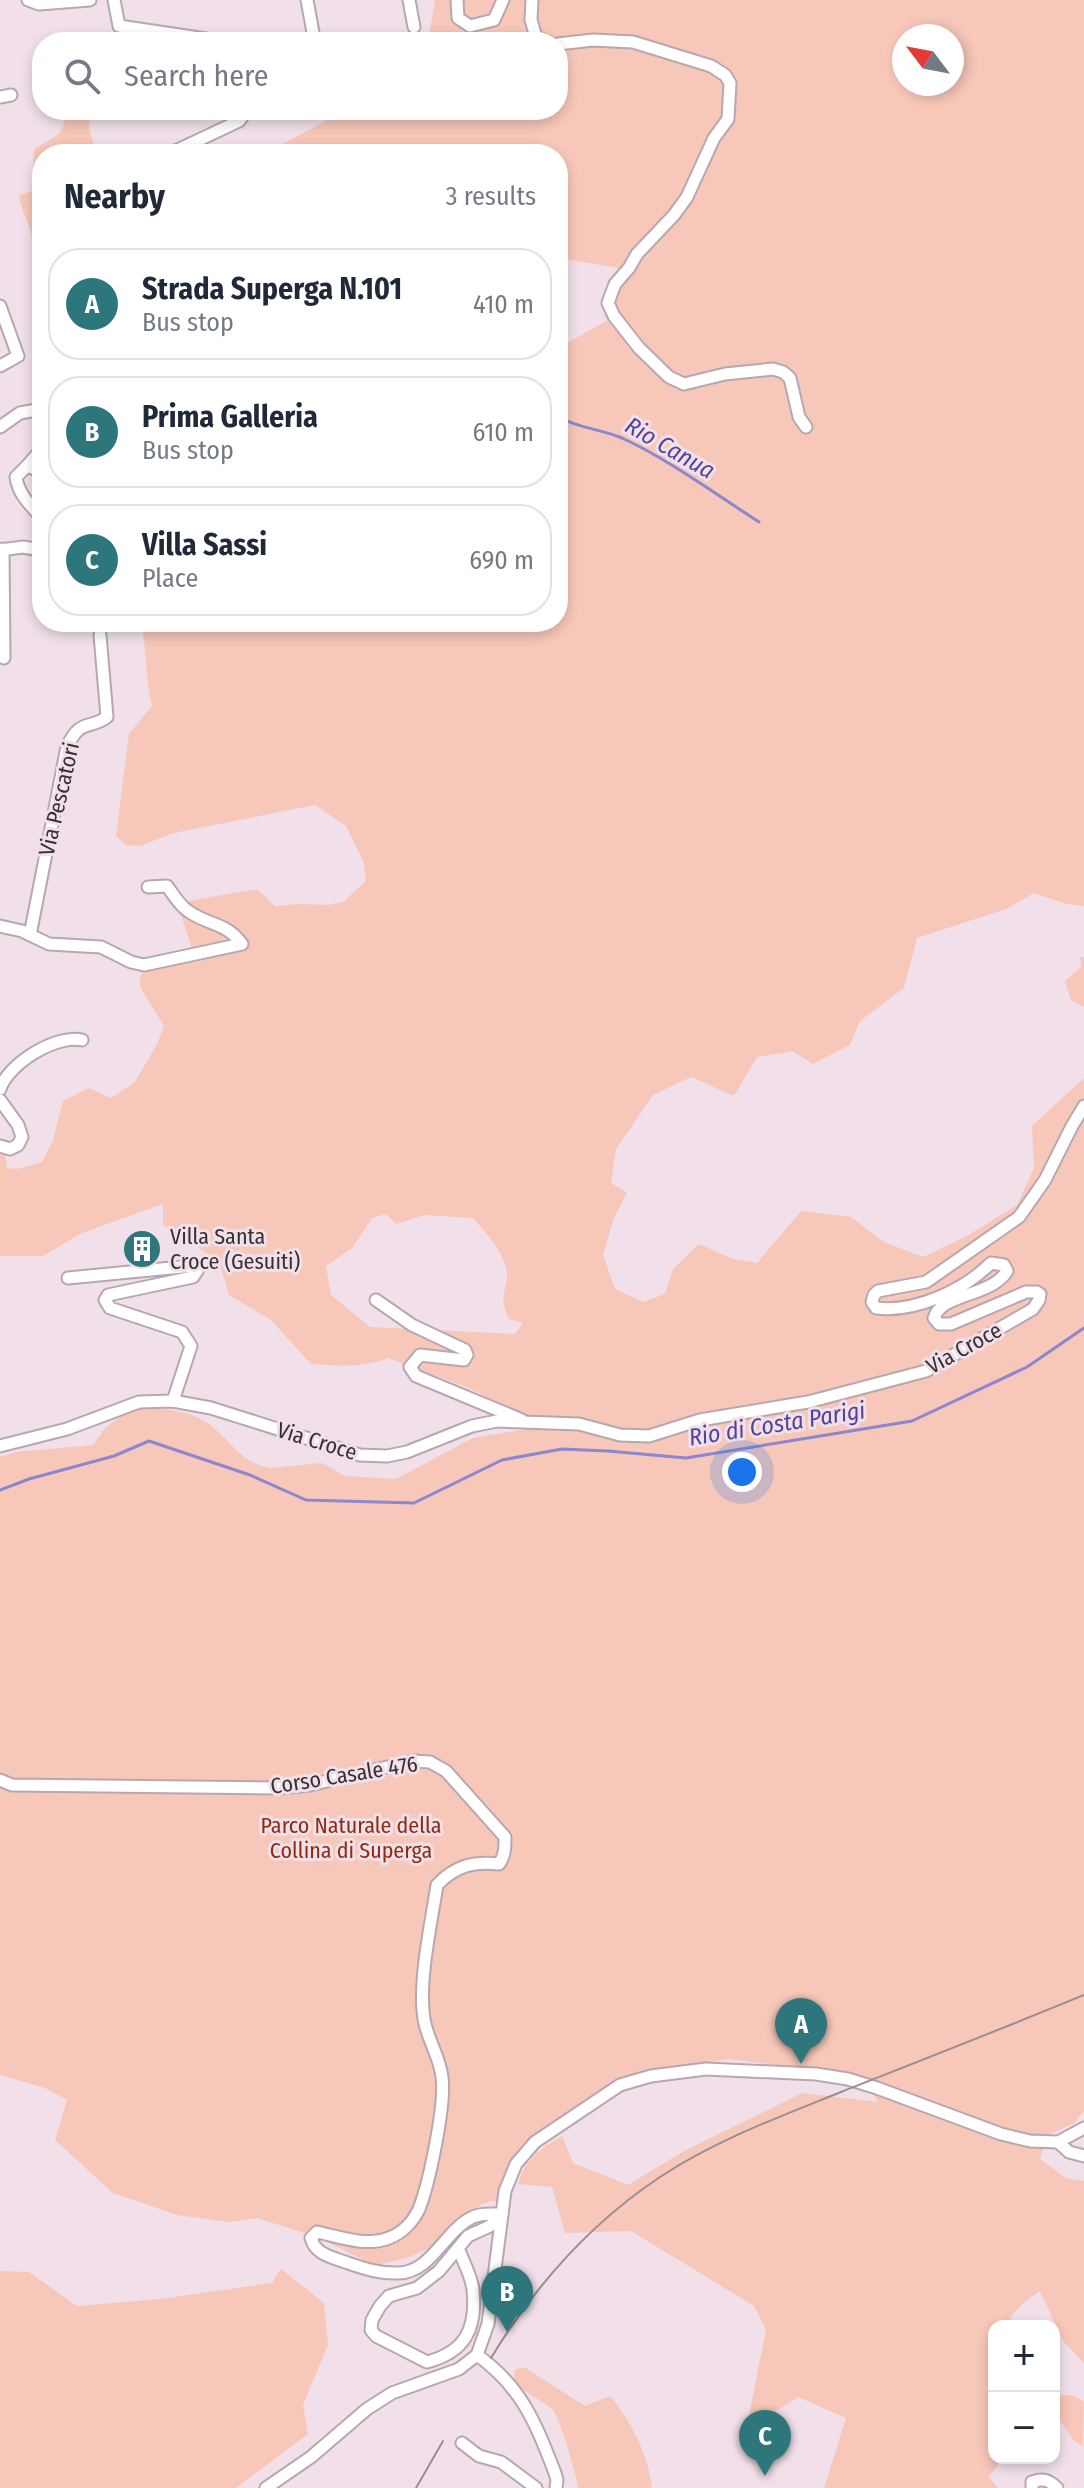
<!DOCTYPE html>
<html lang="en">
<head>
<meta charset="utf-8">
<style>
	body { margin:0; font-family:"Fira Sans Condensed",sans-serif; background:#f2f2f3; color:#1f2937 }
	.controls { position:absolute; right:24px; bottom:24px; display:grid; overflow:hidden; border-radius:16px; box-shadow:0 4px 12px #0003 }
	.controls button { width:72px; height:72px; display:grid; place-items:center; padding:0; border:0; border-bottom:2px solid #e0e1e3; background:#fff; color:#1f2937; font:40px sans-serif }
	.compass { position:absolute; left:892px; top:24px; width:72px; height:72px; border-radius:50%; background:#fff; box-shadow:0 4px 12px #0003; rotate:302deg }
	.you { position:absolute; left:742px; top:1472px; width:28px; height:28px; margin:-20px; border:6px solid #fff; border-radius:50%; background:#1a73e8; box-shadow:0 0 0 12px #1a73e833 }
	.badge { display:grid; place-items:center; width:52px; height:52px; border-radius:50%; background:#2d777c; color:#fff; font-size:26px; font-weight:700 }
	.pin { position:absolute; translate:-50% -66px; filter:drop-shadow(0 2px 4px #0008) }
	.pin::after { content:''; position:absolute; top:42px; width:28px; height:24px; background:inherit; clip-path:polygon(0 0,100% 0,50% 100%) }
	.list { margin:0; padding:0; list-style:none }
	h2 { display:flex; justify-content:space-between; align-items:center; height:104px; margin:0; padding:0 32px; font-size:34px }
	h2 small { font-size:26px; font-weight:400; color:#747a83 }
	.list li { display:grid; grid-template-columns:52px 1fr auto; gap:24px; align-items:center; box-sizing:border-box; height:112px; margin:0 16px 16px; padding:0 16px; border:2px solid #e0e1e3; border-radius:32px }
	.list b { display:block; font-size:30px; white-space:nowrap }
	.list p { margin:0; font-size:26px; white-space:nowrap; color:#747a83 }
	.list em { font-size:26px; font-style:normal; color:#747a83 }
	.icon { flex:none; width:44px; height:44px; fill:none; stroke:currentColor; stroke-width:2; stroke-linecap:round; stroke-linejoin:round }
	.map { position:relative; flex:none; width:1084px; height:2488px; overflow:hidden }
	.search { position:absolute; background:#fff; box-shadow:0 4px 12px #0003; left:32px; top:32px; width:536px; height:88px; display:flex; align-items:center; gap:20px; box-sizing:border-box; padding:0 28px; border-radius:32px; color:#747a83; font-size:30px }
	.panel { position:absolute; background:#fff; box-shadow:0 4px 12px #0003; left:32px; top:144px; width:536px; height:488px; border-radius:32px }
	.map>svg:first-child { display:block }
	.green { fill:#f7c7b9; fill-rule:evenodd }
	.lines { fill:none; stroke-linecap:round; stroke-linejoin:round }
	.stream { stroke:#8a87cf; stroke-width:3 }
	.minor-casing { stroke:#b7a7b1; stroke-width:15 }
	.minor { stroke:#fff; stroke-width:11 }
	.tram { stroke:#998d95; stroke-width:2 }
	.labels { text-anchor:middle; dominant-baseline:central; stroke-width:6; stroke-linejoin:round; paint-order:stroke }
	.street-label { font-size:22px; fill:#363034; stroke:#f1e0ea }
	.poi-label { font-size:22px; fill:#363034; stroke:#f1e0ea; text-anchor:start }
	.park-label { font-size:22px; fill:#8d2c0e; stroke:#f1e0ea }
	.water-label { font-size:24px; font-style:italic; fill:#4f449b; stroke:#f1e0ea }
</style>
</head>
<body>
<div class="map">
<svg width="1084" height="2488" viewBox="0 0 1084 2488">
	<rect width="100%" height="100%" fill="#f1e0ea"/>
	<g class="green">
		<path d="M435,0H1084V906L1066,904L1034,893L1006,909L917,938L904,988L860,1021L850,1045L813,1064L792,1051L757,1057L734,1096L691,1077L653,1095L616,1149L611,1183L627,1193L614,1218L603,1255L615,1289L643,1302L665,1294L673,1269L699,1244L733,1259L757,1263L801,1211L851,1217L884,1242L923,1257L965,1237L1017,1205L1034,1168L1032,1126L1084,1078V2111L1074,2123L1047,2136L1040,2159L1066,2178L1084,2181V2363L1063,2341L1040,2291L1024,2302L1011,2316V2326H994V2458H1003L989,2477L998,2488H824L846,2418L798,2397L746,2430L766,2330L754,2306L631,2231L565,2233L552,2187L518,2184C526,2158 539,2150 562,2136L573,2163L628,2185L684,2151L802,2093L878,2102L860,2076L729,2059L657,2071L622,2082L527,2140L497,2201C471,2201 450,2232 430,2247C416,2257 393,2261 376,2266L317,2237L257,2218L229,2222L177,2215L113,2193L55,2140L67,2100L45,2088L0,2075V1457L16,1452L93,1445L105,1428L135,1406C162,1409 193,1409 214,1428C234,1445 241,1462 270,1468L322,1463L345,1476L396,1479L473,1438L527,1429L519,1412C501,1408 490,1398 473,1390C445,1378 416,1369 388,1358C364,1368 337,1366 311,1364L271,1320L229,1295L219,1261L163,1225V1204L82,1233L43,1256H0V1140L3,1141L7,1168L17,1169L42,1162L53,1140L63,1101L89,1088L111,1098L135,1082L157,1044L164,1026L140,987V977L155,959L183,953L192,948L177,903L257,889L275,906L299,904L328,905L343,902L366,881L364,863L346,826L315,805L174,833L140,846L126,845L116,836L129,734L152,706C145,678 147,650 141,622H558V348L610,319L619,293L618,268L558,258V154H264L346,110H558V42H428ZM904,36H952V84H904ZM386,1214L396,1224L424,1215L473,1218C484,1231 503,1251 506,1268C511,1287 496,1293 509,1319L523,1323L515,1334L370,1327L331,1295L326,1266L352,1248L372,1218Z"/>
		<path d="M58,110H123L117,114L99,111L90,116L89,129L97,154H42V278C35,264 35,249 31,233C28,220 21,209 19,195L32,191L34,149L59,134L65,123Z"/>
		<polygon points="1080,957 1084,957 1084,1007 1071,1000 1065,981 1081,967"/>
		<polygon points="281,2269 324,2303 328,2345 303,2405 308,2434 236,2488 0,2488 0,2271 29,2272 77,2306 160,2299 272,2283"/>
		<path d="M524,2367L585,2406L610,2396C631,2421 649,2456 652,2488H578C578,2479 559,2416 553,2410C540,2398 523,2394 514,2379L515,2370Z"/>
		<polygon points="1072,2395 1084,2402 1083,2446 1075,2442 1054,2412 1054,2396"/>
	</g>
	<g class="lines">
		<g class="stream">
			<path d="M558,417C581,429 601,429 622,438C668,459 717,495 759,522"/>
			<polyline points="18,552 42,557"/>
			<polyline points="0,1490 29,1479 114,1456 149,1441 250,1475 306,1500 414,1503 502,1460 562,1449 608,1451 686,1458 912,1421 1027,1367 1084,1328"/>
		</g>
		<defs>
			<g id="minor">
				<polyline points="28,0 39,4 90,0"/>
				<polyline points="114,0 119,26 206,39 209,42"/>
				<polyline points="307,0 314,38"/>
				<polyline points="409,0 414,27"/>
				<polyline points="457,0 458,18 470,26 494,20 503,0"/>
				<polyline points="532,0 531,20 536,37 548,42"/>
				<polyline points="558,44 593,40 633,42 711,66 725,75 730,83 728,119 714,138 687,197 674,215 637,254 629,268 615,284 608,303 614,316 639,348 669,377 684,384 725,374 773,369 783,372 790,378 799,417 806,427"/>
				<polyline points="0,97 11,95"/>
				<polyline points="169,154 239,121 247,110"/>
				<polyline points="0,306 18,356 0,366"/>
				<polyline points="0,427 20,413 42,409"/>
				<polyline points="27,466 42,449"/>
				<path d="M42,472L27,466L16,477C18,494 31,506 42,518"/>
				<polyline points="3,549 4,658"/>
				<polyline points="0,550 23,547 42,550"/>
				<path d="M0,926L22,931L49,944L101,947L131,962L144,965L242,944C226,922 209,926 188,911C179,905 173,894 167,886L148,887"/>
				<path d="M30,935L67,747C80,718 89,730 107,717L100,635"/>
				<path d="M0,1089C8,1064 56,1034 82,1040"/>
				<polyline points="0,1100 18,1125 22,1137 18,1145 10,1149 0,1146"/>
				<polyline points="68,1278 192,1266 197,1271 193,1277 108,1295 105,1300 110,1308 182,1332 191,1346 173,1401"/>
				<polyline points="376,1300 412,1325 465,1350 467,1355 464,1360 420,1355 410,1367 416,1376 522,1420"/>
				<path d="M0,1446L67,1429L139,1402L173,1401L211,1408L360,1455L387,1456L407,1452L472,1426L497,1421L579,1424L620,1435L649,1436L700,1420L808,1402L926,1371L1033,1309L1039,1300L1040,1294L1037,1292H1026L951,1324H939L934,1318C941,1293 991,1297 1007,1271L1004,1265L991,1263C964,1290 915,1313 876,1308L872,1302L874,1295L878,1291L926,1282L1019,1217L1045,1180L1072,1126L1084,1106"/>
				<path d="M0,1780L12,1785L280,1788L310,1785L413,1761L430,1762L446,1771L505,1837C505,1847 505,1856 499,1864C473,1861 455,1866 437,1885C431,1924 418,1982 424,2019C427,2039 440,2057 442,2077C446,2104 429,2184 419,2209C413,2222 402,2233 389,2238C366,2247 340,2237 317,2232L311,2238C315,2254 331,2257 345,2262C363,2268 379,2274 399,2273C431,2272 445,2231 471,2218C480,2213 492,2214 502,2214"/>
				<polyline points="1058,2142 1069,2152 1084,2156"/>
				<path d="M458,2248C463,2261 472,2277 473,2290C477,2329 465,2352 427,2362L376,2336L371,2330L372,2320L380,2306L389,2296L417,2288L439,2271L468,2236L490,2226L500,2215"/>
				<path d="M477,2355C522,2387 536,2424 555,2473L557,2480L556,2488"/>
				<polyline points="462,2443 479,2456 501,2462 536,2488"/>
				<polyline points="266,2488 311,2457 367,2409 392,2393 459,2369 477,2355 488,2324 505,2191 516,2164 535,2142 620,2085 651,2076 706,2069 816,2074 848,2079 877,2088 1001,2134 1030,2141 1058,2142 1084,2128"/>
				<path d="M1032,2488V2482C1043,2478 1049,2480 1057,2488"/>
			</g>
		</defs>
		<use href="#minor" class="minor-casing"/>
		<use href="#minor" class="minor"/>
		<g class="tram">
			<path d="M491,2358C534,2287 591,2223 660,2177C716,2140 779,2117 841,2092C922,2060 1004,2028 1084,1995"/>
			<polyline points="416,2488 443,2441"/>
		</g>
	</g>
	<defs>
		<symbol id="building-disc" viewBox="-11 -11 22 22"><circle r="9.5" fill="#2d777c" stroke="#f1e0ea"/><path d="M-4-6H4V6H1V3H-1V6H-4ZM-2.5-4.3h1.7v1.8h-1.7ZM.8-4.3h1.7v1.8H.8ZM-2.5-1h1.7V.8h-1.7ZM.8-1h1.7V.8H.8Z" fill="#fff"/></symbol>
	</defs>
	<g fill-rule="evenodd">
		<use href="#building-disc" x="120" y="1227" width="44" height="44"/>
	</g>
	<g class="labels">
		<g class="street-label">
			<text transform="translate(59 799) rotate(-77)">Via Pescatori</text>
			<text transform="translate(964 1348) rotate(-29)">Via Croce</text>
			<text transform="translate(317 1441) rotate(17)">Via Croce</text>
			<text transform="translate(344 1775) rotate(-9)">Corso Casale 476</text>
		</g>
		<g class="poi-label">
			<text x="170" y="1236">Villa Santa<tspan x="170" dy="25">Croce (Gesuiti)</tspan></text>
		</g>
		<g class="park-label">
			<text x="351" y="1825">Parco Naturale della<tspan x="351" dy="25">Collina di Superga</tspan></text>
		</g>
		<g class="water-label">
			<text transform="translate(670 448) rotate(30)">Rio Canua</text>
			<text transform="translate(777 1424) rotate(-9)">Rio di Costa Parigi</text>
		</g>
	</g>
</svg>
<div class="controls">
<button>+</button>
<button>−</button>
</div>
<svg class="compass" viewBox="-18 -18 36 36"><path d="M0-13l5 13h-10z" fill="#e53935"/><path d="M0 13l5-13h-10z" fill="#747a83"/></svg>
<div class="you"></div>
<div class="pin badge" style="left:801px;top:2064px">A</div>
<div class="pin badge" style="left:507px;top:2332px">B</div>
<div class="pin badge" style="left:765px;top:2476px">C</div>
<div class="search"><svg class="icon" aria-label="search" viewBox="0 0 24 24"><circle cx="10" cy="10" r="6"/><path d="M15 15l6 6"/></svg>Search here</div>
<section class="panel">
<h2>Nearby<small>3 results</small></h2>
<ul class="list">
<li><span class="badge">A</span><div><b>Strada Superga N.101</b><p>Bus stop</p></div><em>410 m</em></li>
<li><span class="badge">B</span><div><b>Prima Galleria</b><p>Bus stop</p></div><em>610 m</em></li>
<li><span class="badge">C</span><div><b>Villa Sassi</b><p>Place</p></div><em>690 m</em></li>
</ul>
</section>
</div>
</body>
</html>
